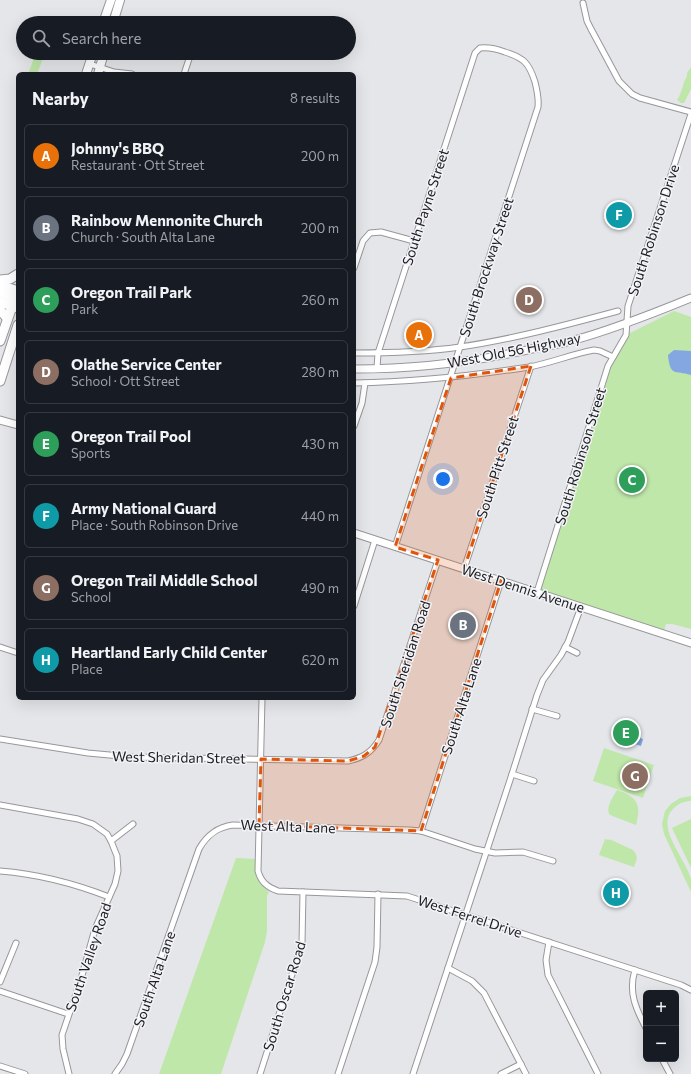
<!DOCTYPE html>
<html lang="en">
<head>
<meta charset="utf-8">
<style>
	body { margin:0; font-family:Commissioner,sans-serif; background:#242831; color:#f1f3f6 }
	.controls { position:absolute; right:12px; bottom:12px; display:grid; overflow:hidden; border-radius:6px; box-shadow:0 4px 16px #0002 }
	.controls button { width:36px; height:36px; display:grid; place-items:center; padding:0; border:0; border-bottom:1px solid #363941; background:#171b24; color:#f1f3f6; font:20px sans-serif }
	.you { position:absolute; left:443px; top:479px; width:14px; height:14px; margin:-10px; border:3px solid #fff; border-radius:50%; background:#1a73e8; box-shadow:0 0 0 6px #1a73e833 }
	.badge { display:grid; place-items:center; width:26px; height:26px; border-radius:50%; background:#0f766e; color:#fff; font-size:13px; font-weight:700 }
	.pin { position:absolute; translate:-50% -50%; border:2px solid #fff; box-shadow:0 1px 4px #0006 }
	.list { margin:0; padding:0; list-style:none }
	h2 { display:flex; justify-content:space-between; align-items:center; height:52px; margin:0; padding:0 16px; font-size:17px }
	h2 small { font-size:13px; font-weight:400; color:#9ea1a6 }
	.list li { display:grid; grid-template-columns:26px 1fr auto; gap:12px; align-items:center; box-sizing:border-box; height:64px; margin:0 8px 8px; padding:0 8px; border:1px solid #363941; border-radius:6px }
	.list b { display:block; font-size:15px; white-space:nowrap }
	.list p { margin:0; font-size:13px; white-space:nowrap; color:#9ea1a6 }
	.list em { font-size:13px; font-style:normal; color:#9ea1a6 }
	.icon { flex:none; width:22px; height:22px; fill:none; stroke:currentColor; stroke-width:2; stroke-linecap:round; stroke-linejoin:round }
	.map { position:relative; flex:none; width:691px; height:1074px; overflow:hidden }
	.search { position:absolute; background:#171b24; box-shadow:0 4px 16px #0002; left:16px; top:16px; width:340px; height:44px; display:flex; align-items:center; gap:10px; box-sizing:border-box; padding:0 14px; border-radius:22px; color:#9ea1a6; font-size:15px }
	.panel { position:absolute; background:#171b24; box-shadow:0 4px 16px #0002; left:16px; top:72px; width:340px; height:628px; border-radius:6px }
	.map>svg:first-child { display:block }
	.green { fill:#bfe7a9 }
	.water { fill:#84a7e1 }
	.lines { fill:none; stroke-linecap:round; stroke-linejoin:round }
	.street-casing { stroke:#97979b; stroke-width:7 }
	.secondary-casing { stroke:#97979b; stroke-width:9 }
	.primary-casing { stroke:#97979b; stroke-width:10 }
	.highway-casing { stroke:#97979b; stroke-width:11 }
	.street { stroke:#fff; stroke-width:5 }
	.secondary { stroke:#fff; stroke-width:7 }
	.primary { stroke:#fff; stroke-width:8 }
	.highway { stroke:#fff; stroke-width:9 }
	.marked { fill:#de560d; fill-opacity:0.2; stroke:#de560d; stroke-width:3; stroke-dasharray:8 5; stroke-linejoin:round }
	.labels { text-anchor:middle; dominant-baseline:central; stroke-width:3; stroke-linejoin:round; paint-order:stroke }
	.street-label { font-size:14px; fill:#202022; stroke:#f2f3f8 }
</style>
</head>
<body>
<div class="map">
<svg width="691" height="1074" viewBox="0 0 691 1074">
	<rect width="100%" height="100%" fill="#e5e6ea"/>
	<g class="green">
		<polygon points="36,53 45,53 37,74 28,74"/>
		<path d="M691,67V89L684,103H681L677,100C683,91 682,84 687,76V73Z"/>
		<polygon points="674,311 691,317 691,629 672,624 666,624 663,634 537,592 608,366 626,335"/>
		<polygon points="604,748 654,765 643,798 593,781"/>
		<path d="M617,790C637,796 642,805 636,825L610,815C605,808 613,797 617,790Z"/>
		<path d="M691,796V801C685,801 679,803 674,808C654,826 686,859 691,879C691,883 691,888 691,892L664,834L662,824L665,811L671,804L680,798Z"/>
		<polygon points="691,819 691,868 672,828"/>
		<polygon points="605,839 609,840 609,839 633,850 636,854 637,858 634,867 599,855"/>
		<path d="M236,858L256,859C255,874 256,881 269,892L267,896V931L265,942L221,1074H159Z"/>
	</g>
	<g class="water">
		<path d="M674,350L691,351V375C675,370 670,377 668,355Z"/>
		<polygon points="618,720 626,728 629,724 638,727 638,734 636,733 635,736 643,739 641,746 623,740 624,736 622,740 615,737 614,734 615,733 613,732 615,725"/>
	</g>
	<g class="lines">
		<defs>
			<g id="street">
				<polyline points="583,3 587,21 591,29 619,81 632,94 640,98 691,112"/>
				<polyline points="90,64 114,72 132,74"/>
				<polyline points="184,74 191,53"/>
				<polyline points="354,268 363,241 370,233 381,232 414,241"/>
				<path d="M354,353C389,353 425,352 460,347C514,339 566,325 618,311"/>
				<path d="M377,368L378,353L475,53L480,48C489,47 497,49 505,52C524,58 529,63 535,82C537,90 539,98 538,107L395,547"/>
				<path d="M354,383C413,382 471,376 529,367C551,363 572,354 594,350L600,351L613,357"/>
				<polyline points="354,426 362,403 365,383"/>
				<polyline points="464,569 531,366"/>
				<polyline points="537,592 608,366 626,335 628,306 691,114"/>
				<polyline points="354,606 375,540"/>
				<polyline points="0,647 18,653"/>
				<polyline points="565,647 577,653"/>
				<path d="M262,698L258,871C261,882 267,887 278,891L407,896L681,985L691,990"/>
				<polyline points="532,709 557,716"/>
				<path d="M0,739L88,753L131,757L348,761C362,758 371,753 379,740L438,560"/>
				<polyline points="512,774 534,781"/>
				<polyline points="0,805 78,819 93,824 107,834 111,841 117,856 118,871 115,884 95,929 81,979 62,1035 63,1049 69,1074"/>
				<polyline points="421,831 501,581"/>
				<polyline points="111,841 133,824"/>
				<path d="M0,871C38,874 73,883 109,897"/>
				<polyline points="549,942 546,960 548,975 598,1074"/>
				<polyline points="448,968 472,981 484,993 526,1074"/>
				<path d="M635,970C628,992 636,1009 646,1028"/>
				<polyline points="0,982 16,943"/>
				<polyline points="0,991 68,1014"/>
				<polyline points="662,1059 670,1074"/>
				<polyline points="0,1066 25,1074"/>
				<path d="M115,1074L122,1064L127,1054L199,849C207,835 217,827 233,825L409,830L421,831L475,849L495,853L523,852L553,861"/>
				<polyline points="260,1074 302,943 303,892"/>
				<polyline points="338,1074 375,962 377,947 378,894"/>
				<polyline points="413,1074 512,774 537,695 543,680 561,655 568,642 581,607"/>
				<polyline points="501,1074 521,1064"/>
			</g>
			<g id="secondary">
				<path d="M354,369C417,369 480,361 541,347C551,345 561,344 571,341C612,330 652,314 691,298"/>
				<polyline points="0,420 18,425"/>
				<polyline points="354,533 691,643"/>
			</g>
			<g id="primary">
				<polyline points="103,23 111,0"/>
				<polyline points="113,23 120,0"/>
				<polyline points="86,74 93,53"/>
				<polyline points="98,74 104,53"/>
			</g>
			<g id="highway">
				<polyline points="0,280 10,279 18,274"/>
				<polyline points="0,285 18,291"/>
				<polyline points="0,293 18,299"/>
				<polyline points="0,302 18,308"/>
				<polyline points="0,310 7,318"/>
				<polyline points="0,341 15,298"/>
				<polyline points="0,381 18,325"/>
			</g>
		</defs>
		<use href="#street" class="street-casing"/>
		<use href="#secondary" class="secondary-casing"/>
		<use href="#primary" class="primary-casing"/>
		<use href="#highway" class="highway-casing"/>
		<use href="#street" class="street"/>
		<use href="#secondary" class="secondary"/>
		<use href="#primary" class="primary"/>
		<use href="#highway" class="highway"/>
	</g>
	<path class="marked" d="M531,366L464,569L501,581L421,831L259,825L261,759L348,761L364,756L375,747L438,560L395,547L451,378Z"/>
	<g class="labels">
		<g class="street-label">
			<text transform="translate(425 207) rotate(-72)">South Payne Street</text>
			<text transform="translate(653 230) rotate(-72)">South Robinson Drive</text>
			<text transform="translate(486 267) rotate(-72)">South Brockway Street</text>
			<text transform="translate(514 350) rotate(-11)">West Old 56 Highway</text>
			<text transform="translate(580 456) rotate(-73)">South Robinson Street</text>
			<text transform="translate(497 467) rotate(-72)">South Pitt Street</text>
			<text transform="translate(523 588) rotate(18)">West Dennis Avenue</text>
			<text transform="translate(405 664) rotate(-72)">South Sheridan Road</text>
			<text transform="translate(461 706) rotate(-72)">South Alta Lane</text>
			<text transform="translate(179 757) rotate(1)">West Sheridan Street</text>
			<text transform="translate(288 826) rotate(2)">West Alta Lane</text>
			<text transform="translate(470 916) rotate(18)">West Ferrel Drive</text>
			<text transform="translate(88 957) rotate(-71)">South Valley Road</text>
			<text transform="translate(154 979) rotate(-71)">South Alta Lane</text>
			<text transform="translate(284 996) rotate(-73)">South Oscar Road</text>
		</g>
	</g>
</svg>
<div class="controls">
<button>+</button>
<button>−</button>
</div>
<div class="you"></div>
<div class="pin badge" style="left:419px;top:335px;background:#e8710a">A</div>
<div class="pin badge" style="left:463px;top:625px;background:#6b7280">B</div>
<div class="pin badge" style="left:632px;top:480px;background:#2e9e5b">C</div>
<div class="pin badge" style="left:529px;top:300px;background:#8d6e63">D</div>
<div class="pin badge" style="left:626px;top:733px;background:#2e9e5b">E</div>
<div class="pin badge" style="left:619px;top:215px;background:#0f9aa8">F</div>
<div class="pin badge" style="left:635px;top:776px;background:#8d6e63">G</div>
<div class="pin badge" style="left:616px;top:893px;background:#0f9aa8">H</div>
<div class="search"><svg class="icon" aria-label="search" viewBox="0 0 24 24"><circle cx="10" cy="10" r="6"/><path d="M15 15l6 6"/></svg>Search here</div>
<section class="panel">
<h2>Nearby<small>8 results</small></h2>
<ul class="list">
<li><span class="badge" style="background:#e8710a">A</span><div><b>Johnny's BBQ</b><p>Restaurant · Ott Street</p></div><em>200 m</em></li>
<li><span class="badge" style="background:#6b7280">B</span><div><b>Rainbow Mennonite Church</b><p>Church · South Alta Lane</p></div><em>200 m</em></li>
<li><span class="badge" style="background:#2e9e5b">C</span><div><b>Oregon Trail Park</b><p>Park</p></div><em>260 m</em></li>
<li><span class="badge" style="background:#8d6e63">D</span><div><b>Olathe Service Center</b><p>School · Ott Street</p></div><em>280 m</em></li>
<li><span class="badge" style="background:#2e9e5b">E</span><div><b>Oregon Trail Pool</b><p>Sports</p></div><em>430 m</em></li>
<li><span class="badge" style="background:#0f9aa8">F</span><div><b>Army National Guard</b><p>Place · South Robinson Drive</p></div><em>440 m</em></li>
<li><span class="badge" style="background:#8d6e63">G</span><div><b>Oregon Trail Middle School</b><p>School</p></div><em>490 m</em></li>
<li><span class="badge" style="background:#0f9aa8">H</span><div><b>Heartland Early Child Center</b><p>Place</p></div><em>620 m</em></li>
</ul>
</section>
</div>
</body>
</html>
